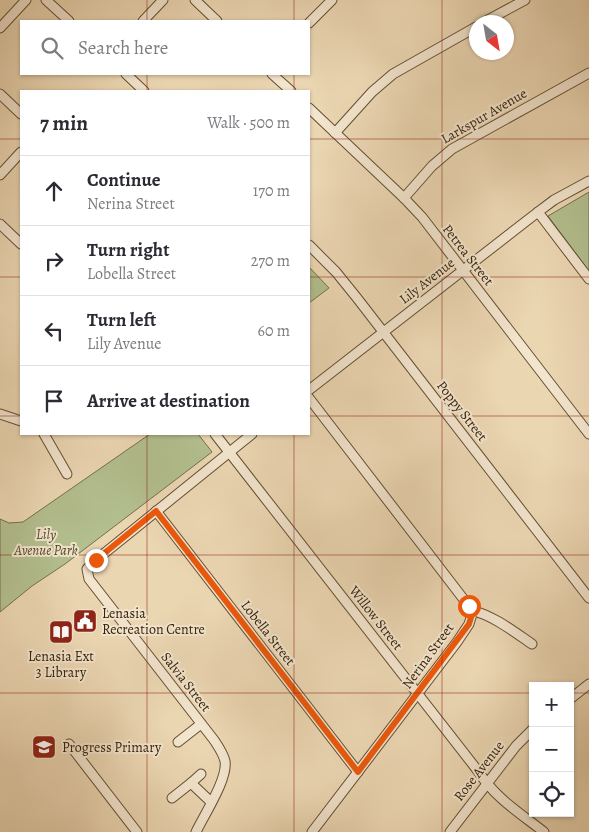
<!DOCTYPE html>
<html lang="en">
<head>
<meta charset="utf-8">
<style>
	body { margin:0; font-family:Alegreya,serif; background:#f7f7f7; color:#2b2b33 }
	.controls { position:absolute; right:15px; bottom:15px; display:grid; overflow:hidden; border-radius:0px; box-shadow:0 1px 4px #0004 }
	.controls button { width:45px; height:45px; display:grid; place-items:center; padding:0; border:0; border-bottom:1px solid #e1e1e2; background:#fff; color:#2b2b33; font:25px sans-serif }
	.compass { position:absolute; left:469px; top:15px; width:45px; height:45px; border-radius:50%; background:#fff; box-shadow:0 1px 4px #0004; rotate:149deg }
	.stop { position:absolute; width:15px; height:15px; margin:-11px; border:4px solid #ea580c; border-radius:50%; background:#fff }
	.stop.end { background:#ea580c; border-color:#fff; box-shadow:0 1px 5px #0008 }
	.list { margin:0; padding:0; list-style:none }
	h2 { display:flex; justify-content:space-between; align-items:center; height:65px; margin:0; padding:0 20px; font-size:21px }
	h2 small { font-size:16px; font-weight:400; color:#7c7c81 }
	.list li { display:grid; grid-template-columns:32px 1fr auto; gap:15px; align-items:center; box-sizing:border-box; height:70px; padding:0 20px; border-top:1px solid #e1e1e2 }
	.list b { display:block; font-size:19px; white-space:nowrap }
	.list p { margin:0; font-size:16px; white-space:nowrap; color:#7c7c81 }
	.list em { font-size:16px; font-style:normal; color:#7c7c81 }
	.icon { flex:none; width:28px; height:28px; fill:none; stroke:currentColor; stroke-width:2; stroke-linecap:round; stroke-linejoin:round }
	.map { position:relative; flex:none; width:589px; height:832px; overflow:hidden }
	.search { position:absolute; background:#fff; box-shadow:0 1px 4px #0004; left:20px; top:20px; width:290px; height:55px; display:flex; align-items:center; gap:12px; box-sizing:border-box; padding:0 18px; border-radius:0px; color:#7c7c81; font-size:19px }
	.panel { position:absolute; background:#fff; box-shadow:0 1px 4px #0004; left:20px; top:90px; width:290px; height:345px; border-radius:0px }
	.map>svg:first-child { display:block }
	.green { fill:#b3bf8f; stroke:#74704c }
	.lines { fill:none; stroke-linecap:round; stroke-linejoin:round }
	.minor-casing { stroke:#634f33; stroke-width:11 }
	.minor { stroke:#f2e4cd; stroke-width:9 }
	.route { stroke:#ea580c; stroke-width:6 }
	.grid { fill:none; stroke:#8f2418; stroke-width:1; stroke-opacity:0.55 }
	.labels { text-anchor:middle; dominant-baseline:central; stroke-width:4; stroke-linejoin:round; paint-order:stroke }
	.street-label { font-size:14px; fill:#362209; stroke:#f2e4cd }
	.park-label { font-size:14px; font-style:italic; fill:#55492a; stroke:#f2e4cd }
	.poi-label { font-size:14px; fill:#362209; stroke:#f2e4cd; text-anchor:start }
</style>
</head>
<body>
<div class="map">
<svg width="589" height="832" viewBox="0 0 589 832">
	<rect width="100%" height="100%" fill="#ebd6b2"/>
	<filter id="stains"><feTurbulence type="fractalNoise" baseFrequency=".004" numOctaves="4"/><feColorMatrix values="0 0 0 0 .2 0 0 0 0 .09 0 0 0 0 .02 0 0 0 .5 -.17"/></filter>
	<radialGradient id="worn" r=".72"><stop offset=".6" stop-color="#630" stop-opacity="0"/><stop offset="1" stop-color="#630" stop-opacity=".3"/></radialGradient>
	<g class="green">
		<polygon points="589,192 589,271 548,216"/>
		<polygon points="309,267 329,288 309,303"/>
		<polygon points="150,434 198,434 212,452 65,564 32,586 0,612 0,519 9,523 23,522"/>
	</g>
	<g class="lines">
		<defs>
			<g id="minor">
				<polyline points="46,0 69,21"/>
				<polyline points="195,0 217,21"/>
				<polyline points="143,21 163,0"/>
				<polyline points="484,22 525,0"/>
				<polyline points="309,23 332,0"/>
				<polyline points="0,28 26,0"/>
				<polyline points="126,74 144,91"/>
				<polyline points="272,74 291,91"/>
				<polyline points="0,94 21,114"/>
				<polyline points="309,108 404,198 422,217 589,434"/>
				<polyline points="335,133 372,92 393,74 476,27"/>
				<polyline points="0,175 21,152"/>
				<polyline points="404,198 432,166 452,149 589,73"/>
				<polyline points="538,212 589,279"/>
				<polyline points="0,224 21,244"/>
				<polyline points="309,245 336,272 357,298 589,598"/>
				<polyline points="309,390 538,212 554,200 589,181"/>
				<polyline points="309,398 465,601 472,614 469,624 457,642 312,832"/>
				<polyline points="0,414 21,421"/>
				<polyline points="44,434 67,474"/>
				<path d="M215,434L478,771C495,798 520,813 544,832"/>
				<polyline points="156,511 358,772"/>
				<path d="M471,610C494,616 513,631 532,644"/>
				<polyline points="570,699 589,684"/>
				<polyline points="178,742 201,724"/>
				<polyline points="69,744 137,832"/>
				<polyline points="191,783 201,774"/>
				<polyline points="172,798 191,783 211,802"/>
				<path d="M196,832C204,815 228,779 225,761C223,753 218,746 214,740L89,579L87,569L96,560L252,434"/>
				<polyline points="450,832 516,746 533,729"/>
			</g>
		</defs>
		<use href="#minor" class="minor-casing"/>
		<use href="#minor" class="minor"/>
	</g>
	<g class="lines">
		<polyline class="route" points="96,560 156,511 358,772 469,624 472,614 469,606"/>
	</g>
	<path class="grid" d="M147,0V21M294,0V21M442,0V832M147,74V91M294,74V91M0,139H21M309,139H589M0,277H21M309,277H589M0,416H21M309,416H589M147,434V832M294,434V832M0,555H589M0,693H533M570,693H589"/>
	<defs>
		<symbol id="civic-square" viewBox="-11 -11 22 22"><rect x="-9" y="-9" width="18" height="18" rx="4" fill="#8f2418" stroke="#f2e4cd"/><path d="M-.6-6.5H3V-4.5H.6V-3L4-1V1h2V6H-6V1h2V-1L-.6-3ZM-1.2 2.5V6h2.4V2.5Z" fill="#fff"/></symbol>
		<symbol id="library-square" viewBox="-11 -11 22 22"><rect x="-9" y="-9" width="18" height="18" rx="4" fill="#8f2418" stroke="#f2e4cd"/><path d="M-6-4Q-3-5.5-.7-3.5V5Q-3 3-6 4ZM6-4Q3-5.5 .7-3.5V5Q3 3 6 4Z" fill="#fff"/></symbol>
		<symbol id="school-square" viewBox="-11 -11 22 22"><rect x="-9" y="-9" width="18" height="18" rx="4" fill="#8f2418" stroke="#f2e4cd"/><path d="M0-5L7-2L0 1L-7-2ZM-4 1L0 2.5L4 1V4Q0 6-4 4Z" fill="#fff"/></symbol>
	</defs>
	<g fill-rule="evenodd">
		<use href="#civic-square" x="71" y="607" width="28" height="28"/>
		<use href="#library-square" x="47" y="618" width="28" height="28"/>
		<use href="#school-square" x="30" y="733" width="28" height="28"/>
	</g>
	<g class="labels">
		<g class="street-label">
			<text transform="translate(484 116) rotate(-30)">Larkspur Avenue</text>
			<text transform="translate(468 255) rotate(52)">Petrea Street</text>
			<text transform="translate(427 281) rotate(-38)">Lily Avenue</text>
			<text transform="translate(462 411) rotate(52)">Poppy Street</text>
			<text transform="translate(376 618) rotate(52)">Willow Street</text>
			<text transform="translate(268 633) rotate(52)">Lobella Street</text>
			<text transform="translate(428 656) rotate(-54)">Nerina Street</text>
			<text transform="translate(186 682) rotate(52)">Salvia Street</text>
			<text transform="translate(479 771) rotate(-52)">Rose Avenue</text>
		</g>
		<g class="park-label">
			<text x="46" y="534">Lily<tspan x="46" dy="16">Avenue Park</tspan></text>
		</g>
		<g class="poi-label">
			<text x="102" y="613">Lenasia<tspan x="102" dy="16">Recreation Centre</tspan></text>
			<text x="61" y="656" text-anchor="middle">Lenasia Ext<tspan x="61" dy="16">3 Library</tspan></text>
			<text x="62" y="747">Progress Primary</text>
		</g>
	</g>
	<rect width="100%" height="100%" filter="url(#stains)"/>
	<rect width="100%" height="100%" fill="url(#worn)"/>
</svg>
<div class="controls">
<button>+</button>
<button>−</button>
<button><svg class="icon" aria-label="locate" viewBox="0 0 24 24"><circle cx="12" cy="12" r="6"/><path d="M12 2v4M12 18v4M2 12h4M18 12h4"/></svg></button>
</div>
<svg class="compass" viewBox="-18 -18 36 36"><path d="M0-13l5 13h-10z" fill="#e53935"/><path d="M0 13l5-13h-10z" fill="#7c7c81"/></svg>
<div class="stop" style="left:469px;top:606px"></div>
<div class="stop end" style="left:96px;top:560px"></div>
<div class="search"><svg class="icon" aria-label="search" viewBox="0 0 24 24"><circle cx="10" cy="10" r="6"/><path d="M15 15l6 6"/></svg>Search here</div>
<section class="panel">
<h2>7 min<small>Walk · 500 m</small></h2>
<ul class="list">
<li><svg class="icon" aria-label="ahead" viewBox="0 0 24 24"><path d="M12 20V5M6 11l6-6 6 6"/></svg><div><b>Continue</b><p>Nerina Street</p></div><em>170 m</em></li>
<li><svg class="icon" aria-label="right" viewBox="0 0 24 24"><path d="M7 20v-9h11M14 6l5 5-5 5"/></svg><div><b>Turn right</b><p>Lobella Street</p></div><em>270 m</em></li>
<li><svg class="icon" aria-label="left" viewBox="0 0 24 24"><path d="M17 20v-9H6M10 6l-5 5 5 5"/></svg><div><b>Turn left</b><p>Lily Avenue</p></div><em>60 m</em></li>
<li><svg class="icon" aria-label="arrive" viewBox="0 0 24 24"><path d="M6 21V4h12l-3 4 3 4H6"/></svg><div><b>Arrive at destination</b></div></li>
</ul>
</section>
</div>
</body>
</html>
